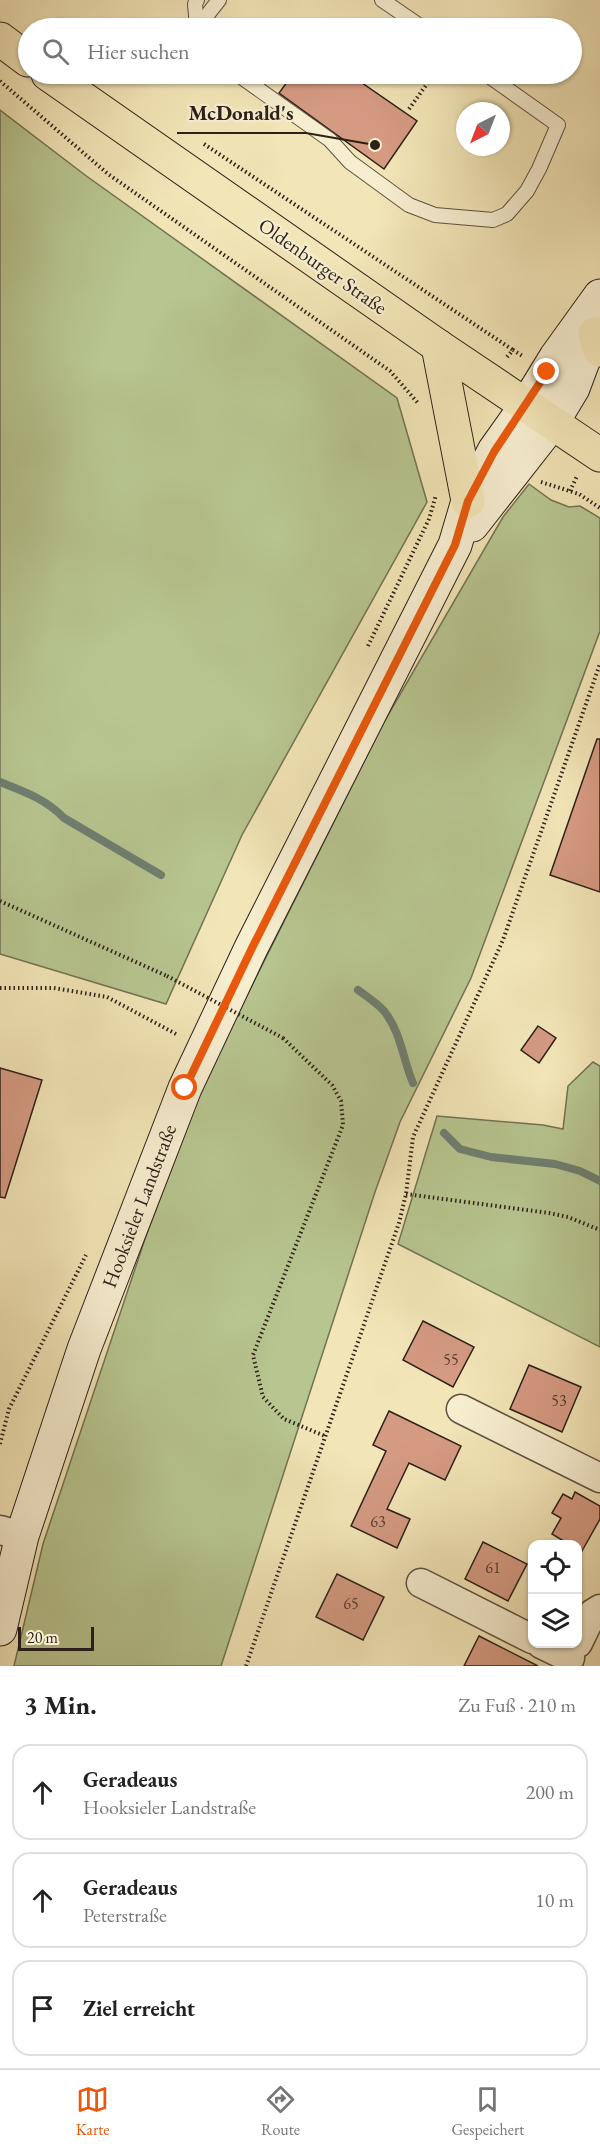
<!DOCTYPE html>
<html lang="de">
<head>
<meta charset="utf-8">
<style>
	body { margin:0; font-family:"EB Garamond",serif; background:#f2f2f2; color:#222 }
	.controls { position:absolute; right:18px; bottom:18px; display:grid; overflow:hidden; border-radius:12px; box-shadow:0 2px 4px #0004 }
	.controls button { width:54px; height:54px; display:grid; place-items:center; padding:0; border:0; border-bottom:2px solid #e0e0e0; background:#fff; color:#222; font:30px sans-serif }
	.compass { position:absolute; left:456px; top:102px; width:54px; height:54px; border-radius:50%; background:#fff; box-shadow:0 2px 4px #0004; rotate:222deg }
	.scale { position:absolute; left:18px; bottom:15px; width:76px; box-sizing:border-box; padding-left:6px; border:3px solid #2d2018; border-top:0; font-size:16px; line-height:21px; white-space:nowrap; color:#2d2018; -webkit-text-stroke:4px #f7eed0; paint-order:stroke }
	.stop { position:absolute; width:18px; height:18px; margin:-14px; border:4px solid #ea580c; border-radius:50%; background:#fff }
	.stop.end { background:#ea580c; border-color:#fff; box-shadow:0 2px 6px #0008 }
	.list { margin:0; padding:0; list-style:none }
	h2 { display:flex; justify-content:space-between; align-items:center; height:78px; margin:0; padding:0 24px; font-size:26px }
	h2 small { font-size:20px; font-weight:400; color:#767676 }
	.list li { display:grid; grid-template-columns:39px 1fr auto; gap:18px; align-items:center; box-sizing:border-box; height:96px; margin:0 12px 12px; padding:0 12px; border:2px solid #e0e0e0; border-radius:18px }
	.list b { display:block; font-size:22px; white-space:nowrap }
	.list p { margin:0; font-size:20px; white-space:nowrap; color:#767676 }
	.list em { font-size:20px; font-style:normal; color:#767676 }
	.icon { flex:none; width:33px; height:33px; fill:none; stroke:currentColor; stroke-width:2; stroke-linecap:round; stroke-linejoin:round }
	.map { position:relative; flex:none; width:600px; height:1666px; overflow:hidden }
	.search { position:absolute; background:#fff; box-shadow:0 2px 4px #0004; left:18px; right:18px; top:18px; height:66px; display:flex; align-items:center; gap:15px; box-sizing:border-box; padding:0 21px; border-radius:33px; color:#767676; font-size:22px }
	.sheet { height:402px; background:#fff }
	nav { display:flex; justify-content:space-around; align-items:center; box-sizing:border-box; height:84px; border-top:2px solid #e0e0e0; background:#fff; font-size:16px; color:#767676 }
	nav a { display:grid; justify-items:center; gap:3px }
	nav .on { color:#ea580c }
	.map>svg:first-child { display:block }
	.green { fill:#b7c590; stroke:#727254; stroke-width:1.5 }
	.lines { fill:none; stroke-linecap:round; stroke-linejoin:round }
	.stream { stroke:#6f7f71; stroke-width:8 }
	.building { fill:#d59a82; stroke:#2d2018; stroke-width:1.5 }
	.service-casing { stroke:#5e5140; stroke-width:16 }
	.minor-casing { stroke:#5e5140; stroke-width:31 }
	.secondary-casing { stroke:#2d2018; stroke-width:35 }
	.primary-casing { stroke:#2d2018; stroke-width:35 }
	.path { stroke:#2d2018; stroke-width:4; stroke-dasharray:1.5 3; stroke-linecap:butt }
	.service { stroke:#f7eed0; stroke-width:14 }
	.minor { stroke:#f7eed0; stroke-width:28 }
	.secondary { stroke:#f7eed0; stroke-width:33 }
	.primary { stroke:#f2e5b7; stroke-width:33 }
	.path-bridge { stroke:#2d2018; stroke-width:4; stroke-dasharray:1.5 3; stroke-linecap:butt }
	.route { stroke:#ea580c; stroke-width:8 }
	.labels { text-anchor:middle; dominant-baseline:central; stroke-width:4.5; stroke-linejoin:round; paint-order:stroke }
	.number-label { font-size:16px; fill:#573e32 }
	.street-label { font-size:20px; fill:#2d2018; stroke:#f7eed0 }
	.leader { fill:none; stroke:#2d2018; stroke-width:2 }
	.callout-dot { fill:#2d2018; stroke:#f7eed0; stroke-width:2 }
	.callout-label { font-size:21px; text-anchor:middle; font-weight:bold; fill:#2d2018; stroke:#f7eed0; stroke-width:4.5; stroke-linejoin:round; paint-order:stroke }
</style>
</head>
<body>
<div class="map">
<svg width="600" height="1666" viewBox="0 0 600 1666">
	<rect width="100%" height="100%" fill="#f2e5b7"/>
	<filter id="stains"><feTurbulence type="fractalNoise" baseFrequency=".00333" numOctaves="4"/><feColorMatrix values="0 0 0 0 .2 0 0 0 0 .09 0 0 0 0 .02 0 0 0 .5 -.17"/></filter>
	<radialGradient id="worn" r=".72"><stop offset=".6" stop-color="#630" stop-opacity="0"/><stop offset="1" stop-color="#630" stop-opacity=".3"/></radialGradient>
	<g class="green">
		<polygon points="0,110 85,175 397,398 427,502 242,835 166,1004 0,954"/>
		<polygon points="529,484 551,500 569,507 580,506 600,518 600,631 471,978 400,1122 375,1192 221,1666 14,1666 43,1544 146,1236 207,1075 384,722 503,517"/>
		<polygon points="593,1062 600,1066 600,1347 398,1244 437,1116 543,1125 563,1129 568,1086"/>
	</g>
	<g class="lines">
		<g class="stream">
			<path d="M0,782C23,791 46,799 64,818L161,875"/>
			<path d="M358,990C366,996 377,1003 384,1011C401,1032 403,1060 413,1083"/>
			<polyline points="444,1133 460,1149 491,1157 555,1164 580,1171 600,1181"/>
		</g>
	</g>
	<g class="building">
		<polygon points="293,74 349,74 417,121 384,169 279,93"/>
		<polygon points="597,739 600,739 600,892 550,875"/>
		<polygon points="538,1026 556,1038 539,1063 521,1050"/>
		<polygon points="0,1068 42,1080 5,1198 0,1197"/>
		<polygon points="423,1321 474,1347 453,1387 403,1360"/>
		<polygon points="529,1365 581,1387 562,1432 510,1409"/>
		<polygon points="389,1411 461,1446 445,1480 409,1463 387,1509 410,1519 397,1548 351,1526 386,1451 373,1445"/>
		<polygon points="575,1492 600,1506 600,1519 582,1551 578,1548 578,1545 570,1545 552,1534 561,1518 552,1513 563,1494 572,1499"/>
		<polygon points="483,1542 527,1564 508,1601 465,1579"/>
		<polygon points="337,1574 384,1597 363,1640 316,1617"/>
		<polygon points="479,1636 538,1666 464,1666"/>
	</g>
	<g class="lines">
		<defs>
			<g id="service">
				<polyline points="197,0 195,4 197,28"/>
				<polyline points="382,0 423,28"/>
				<polyline points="197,28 219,0"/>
				<polyline points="237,74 330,140 350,162 409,205 435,215 493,220 507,214 527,191 539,169 558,125 486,74"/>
			</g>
			<g id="minor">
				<polyline points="461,1409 600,1478"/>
				<polyline points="0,1530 22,1536"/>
				<polyline points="421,1583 532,1639"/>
				<polyline points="578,1643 592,1614 600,1609"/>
				<polyline points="541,1644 570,1658"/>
			</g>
			<g id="secondary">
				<polyline points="472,525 552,423 573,388 600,316"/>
				<polyline points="0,1629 22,1536 84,1349 185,1088 251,948 455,545 468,501 494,451 526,406 556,357 600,296"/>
			</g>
			<g id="primary">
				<polyline points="0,39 28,60"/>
				<polyline points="48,74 438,346 600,455"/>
				<polyline points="595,334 600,350"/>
				<polyline points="438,346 468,501"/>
			</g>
		</defs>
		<use href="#service" class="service-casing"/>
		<use href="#minor" class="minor-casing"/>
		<use href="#secondary" class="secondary-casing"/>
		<use href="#primary" class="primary-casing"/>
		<g class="path">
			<polyline points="0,81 108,174 390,371 418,403"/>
			<polyline points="409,109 434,74"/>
			<polyline points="204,144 513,350"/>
			<polyline points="507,357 513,350 524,357"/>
			<polyline points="541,482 579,494 600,508"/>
			<polyline points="570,491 577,476"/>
			<polyline points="368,646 429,519 436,495"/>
			<polyline points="0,901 167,976"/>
			<polyline points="0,988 54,988 107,997 178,1035"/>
			<polyline points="283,1038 332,1085 341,1101 343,1125 253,1355 263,1397 284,1419 325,1436"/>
			<polyline points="406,1194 549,1213 568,1217 600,1230"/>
			<polyline points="0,1444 9,1409 86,1255"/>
			<polyline points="246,1666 399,1223 406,1194 413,1137 503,940 600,664"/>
		</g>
		<use href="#service" class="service"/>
		<use href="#minor" class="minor"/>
		<use href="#secondary" class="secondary"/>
		<use href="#primary" class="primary"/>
		<polyline class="path-bridge" points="167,976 283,1038"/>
	</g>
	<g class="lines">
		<polyline class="route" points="185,1088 252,948 455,545 468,501 494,452 547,372"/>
	</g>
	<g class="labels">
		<g class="number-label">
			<text x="451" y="1359">55</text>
			<text x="559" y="1400">53</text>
			<text x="378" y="1521">63</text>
			<text x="493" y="1567">61</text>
			<text x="351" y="1603">65</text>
		</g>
		<g class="street-label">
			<text transform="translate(323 266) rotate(35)">Oldenburger Straße</text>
			<text transform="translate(139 1206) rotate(-69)">Hooksieler Landstraße</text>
		</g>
	</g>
	<path class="leader" d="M375 145L306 133H177"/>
	<circle class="callout-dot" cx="375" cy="145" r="6"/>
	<g class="callout-label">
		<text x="241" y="120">McDonald's</text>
	</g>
	<rect width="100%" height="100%" filter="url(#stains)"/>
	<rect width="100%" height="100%" fill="url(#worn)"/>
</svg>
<div class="controls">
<button><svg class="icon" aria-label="locate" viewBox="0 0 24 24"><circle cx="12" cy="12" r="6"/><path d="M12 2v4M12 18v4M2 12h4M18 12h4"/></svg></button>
<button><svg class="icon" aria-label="layers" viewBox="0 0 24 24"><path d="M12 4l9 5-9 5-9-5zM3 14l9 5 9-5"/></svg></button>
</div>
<svg class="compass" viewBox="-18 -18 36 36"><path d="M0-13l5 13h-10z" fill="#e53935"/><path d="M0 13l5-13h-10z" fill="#767676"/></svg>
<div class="scale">20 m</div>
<div class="stop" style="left:185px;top:1088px"></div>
<div class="stop end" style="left:547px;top:372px"></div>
<div class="search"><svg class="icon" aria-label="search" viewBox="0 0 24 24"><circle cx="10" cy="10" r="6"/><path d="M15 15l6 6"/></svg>Hier suchen</div>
</div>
<section class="sheet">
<h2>3 Min.<small>Zu Fuß · 210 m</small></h2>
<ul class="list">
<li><svg class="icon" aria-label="ahead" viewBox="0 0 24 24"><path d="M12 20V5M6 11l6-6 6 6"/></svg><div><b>Geradeaus</b><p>Hooksieler Landstraße</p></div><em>200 m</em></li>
<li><svg class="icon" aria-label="ahead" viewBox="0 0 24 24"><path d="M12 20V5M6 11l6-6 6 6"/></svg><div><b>Geradeaus</b><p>Peterstraße</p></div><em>10 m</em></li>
<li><svg class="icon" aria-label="arrive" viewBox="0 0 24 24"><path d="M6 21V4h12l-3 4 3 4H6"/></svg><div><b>Ziel erreicht</b></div></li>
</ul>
</section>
<nav>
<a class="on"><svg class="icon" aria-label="map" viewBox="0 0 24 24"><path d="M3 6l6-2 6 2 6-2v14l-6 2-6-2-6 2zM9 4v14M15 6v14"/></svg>Karte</a>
<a><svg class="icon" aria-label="directions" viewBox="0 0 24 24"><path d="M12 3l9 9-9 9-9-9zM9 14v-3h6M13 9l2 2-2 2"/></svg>Route</a>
<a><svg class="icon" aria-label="saved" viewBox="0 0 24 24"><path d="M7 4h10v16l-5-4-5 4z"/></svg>Gespeichert</a>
</nav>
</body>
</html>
